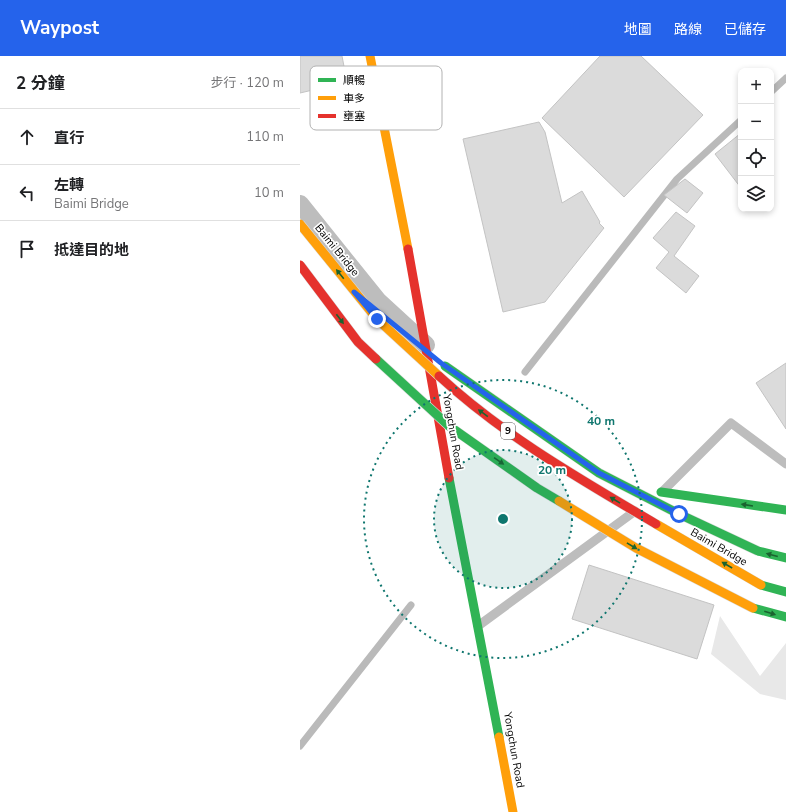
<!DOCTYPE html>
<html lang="zh-TW">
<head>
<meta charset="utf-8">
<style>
	body { margin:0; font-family:"Nunito Sans","Noto Sans TC",sans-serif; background:#f2f2f2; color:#202124 }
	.controls { position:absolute; right:12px; top:12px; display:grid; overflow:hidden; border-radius:8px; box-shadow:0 2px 6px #0003 }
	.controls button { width:36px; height:36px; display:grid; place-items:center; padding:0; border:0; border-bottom:1px solid #e0e0e0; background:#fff; color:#202124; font:20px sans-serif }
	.stop { position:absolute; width:12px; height:12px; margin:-9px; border:3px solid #2563eb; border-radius:50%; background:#fff }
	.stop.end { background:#2563eb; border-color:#fff; box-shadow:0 1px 4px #0008 }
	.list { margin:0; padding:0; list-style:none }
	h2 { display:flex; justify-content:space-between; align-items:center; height:52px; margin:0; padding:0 16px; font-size:17px }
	h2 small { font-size:13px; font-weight:400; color:#757577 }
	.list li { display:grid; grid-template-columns:26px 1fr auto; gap:12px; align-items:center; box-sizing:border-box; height:56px; padding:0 16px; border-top:1px solid #e0e0e0 }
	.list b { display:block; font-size:15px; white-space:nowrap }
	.list p { margin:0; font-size:13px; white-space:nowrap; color:#757577 }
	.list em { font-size:13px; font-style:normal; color:#757577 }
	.icon { flex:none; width:22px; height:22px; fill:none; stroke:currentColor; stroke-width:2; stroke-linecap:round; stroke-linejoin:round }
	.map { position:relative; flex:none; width:486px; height:756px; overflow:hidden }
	header { display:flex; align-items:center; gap:24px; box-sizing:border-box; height:56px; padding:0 20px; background:#2563eb; color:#fff }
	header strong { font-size:19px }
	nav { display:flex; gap:22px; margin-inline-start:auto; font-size:14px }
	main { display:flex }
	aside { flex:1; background:#fff }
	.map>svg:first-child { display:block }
	.green { fill:#e8e8e8 }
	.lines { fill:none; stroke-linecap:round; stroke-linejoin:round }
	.stream { stroke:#bababa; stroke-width:7 }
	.building { fill:#dbdbdb; stroke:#c3c3c3 }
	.lane { stroke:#bdbdbd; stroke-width:9 }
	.street { stroke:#bdbdbd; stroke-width:18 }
	.fast { stroke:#30b455; stroke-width:9 }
	.slow { stroke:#ff9f0a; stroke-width:9 }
	.jam { stroke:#e5322d; stroke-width:9 }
	.fast-bridge-casing { stroke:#dbdbdb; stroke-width:10; stroke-linecap:butt }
	.slow-bridge-casing { stroke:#dbdbdb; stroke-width:10; stroke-linecap:butt }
	.jam-bridge-casing { stroke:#dbdbdb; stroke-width:10; stroke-linecap:butt }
	.fast-bridge { stroke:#30b455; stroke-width:9 }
	.slow-bridge { stroke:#ff9f0a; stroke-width:9 }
	.jam-bridge { stroke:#e5322d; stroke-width:9 }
	.oneway { fill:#1a632f }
	.route { stroke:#2563eb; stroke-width:5 }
	.ring { fill:none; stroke:#0f766e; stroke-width:2; stroke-dasharray:2 4 }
	.labels { text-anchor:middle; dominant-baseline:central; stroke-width:3.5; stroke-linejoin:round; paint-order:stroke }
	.shield { fill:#fff; stroke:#4c4c4c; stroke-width:1 }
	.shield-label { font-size:10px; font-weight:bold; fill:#000 }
	.street-label { font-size:11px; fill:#000; stroke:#fff }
	.key { fill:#fff; stroke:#b2b2b2; stroke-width:1 }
	.key-label { font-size:11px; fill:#000 }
	.centre { fill:#0f766e; stroke:#fff; stroke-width:2 }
	.ring-label { font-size:12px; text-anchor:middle; font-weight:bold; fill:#0f766e; stroke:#fff; stroke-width:3.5; stroke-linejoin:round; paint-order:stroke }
</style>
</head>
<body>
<header>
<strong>Waypost</strong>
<nav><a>地圖</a><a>路線</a><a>已儲存</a></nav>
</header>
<main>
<aside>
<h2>2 分鐘<small>步行 · 120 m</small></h2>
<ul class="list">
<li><svg class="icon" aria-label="ahead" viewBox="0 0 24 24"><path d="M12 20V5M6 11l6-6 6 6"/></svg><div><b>直行</b></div><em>110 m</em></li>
<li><svg class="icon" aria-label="left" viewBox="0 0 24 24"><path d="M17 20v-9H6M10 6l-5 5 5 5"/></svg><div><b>左轉</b><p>Baimi Bridge</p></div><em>10 m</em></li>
<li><svg class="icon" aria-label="arrive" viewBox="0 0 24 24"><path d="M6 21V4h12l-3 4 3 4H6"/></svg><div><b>抵達目的地</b></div></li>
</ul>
</aside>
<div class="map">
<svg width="486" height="756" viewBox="0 0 486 756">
	<rect width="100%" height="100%" fill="#fff"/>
	<polygon class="green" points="420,560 460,620 486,587 486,644 460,638 411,598"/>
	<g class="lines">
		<g class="stream">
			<polyline points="471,36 486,22"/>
			<polyline points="225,316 377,123 441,64"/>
			<polyline points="0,690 111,549"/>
		</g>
	</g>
	<g class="building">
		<polygon points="0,0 42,0 47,26 0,37"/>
		<polygon points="300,0 341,0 403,59 324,141 242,62"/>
		<polygon points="239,66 245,76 262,147 282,135 300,166 299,167 304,172 245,246 203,256 163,83"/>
		<polygon points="441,77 441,132 415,98"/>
		<polygon points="385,123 403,137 387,157 364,139"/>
		<polygon points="376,156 395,170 374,200 399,220 386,237 356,212 369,196 353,182"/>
		<polygon points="486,307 486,373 456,327"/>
		<polygon points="289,509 414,549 397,603 272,563"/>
	</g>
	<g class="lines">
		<g class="lane">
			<polyline points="363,435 431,367 486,408"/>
			<polyline points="178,570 335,455"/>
		</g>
		<polyline class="street" points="0,148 78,245 126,289"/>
		<g class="fast">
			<polyline points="149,422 199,681"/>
			<polyline points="361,436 486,454"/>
			<polyline points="458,495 486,502"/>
			<polyline points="461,529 486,536"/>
			<polyline points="453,552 486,561"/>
		</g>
		<g class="slow">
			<polyline points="70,0 108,193"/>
			<polyline points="199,681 213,756"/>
		</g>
		<polyline class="jam" points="108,193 149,422"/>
		<defs>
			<g id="fast-bridge">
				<polyline points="76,303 149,370 237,432 259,445"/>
				<polyline points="145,310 299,417 379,458 458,495"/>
			</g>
			<g id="slow-bridge">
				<polyline points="0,168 77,263 139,320"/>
				<polyline points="259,445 336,492 453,552"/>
				<polyline points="356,468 461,529"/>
			</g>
			<g id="jam-bridge">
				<polyline points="0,209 58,286 76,303"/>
				<path d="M139,320C204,380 280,423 356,468"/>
			</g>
		</defs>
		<use href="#fast-bridge" class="fast-bridge-casing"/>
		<use href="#slow-bridge" class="slow-bridge-casing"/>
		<use href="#jam-bridge" class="jam-bridge-casing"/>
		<use href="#fast-bridge" class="fast-bridge"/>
		<use href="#slow-bridge" class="slow-bridge"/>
		<use href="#jam-bridge" class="jam-bridge"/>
	</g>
	<defs><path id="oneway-solid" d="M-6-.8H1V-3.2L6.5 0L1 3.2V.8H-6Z"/></defs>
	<g class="oneway">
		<use href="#oneway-solid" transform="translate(40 218) rotate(-129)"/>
		<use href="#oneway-solid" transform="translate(40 263) rotate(53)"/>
		<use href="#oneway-solid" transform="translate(183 357) rotate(-144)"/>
		<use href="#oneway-solid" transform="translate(199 405) rotate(35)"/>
		<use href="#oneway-solid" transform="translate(315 444) rotate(-149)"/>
		<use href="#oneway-solid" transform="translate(447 449) rotate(-171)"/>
		<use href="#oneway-solid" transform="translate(332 490) rotate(31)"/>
		<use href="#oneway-solid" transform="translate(472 499) rotate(-165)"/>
		<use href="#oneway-solid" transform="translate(427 509) rotate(-150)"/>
		<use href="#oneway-solid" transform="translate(470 557) rotate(17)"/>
	</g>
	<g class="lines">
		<polyline class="route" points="77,263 54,236 141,307 299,417 379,458"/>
	</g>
	<circle cx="203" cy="463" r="69" fill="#0f766e" fill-opacity=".12"/>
	<g class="ring">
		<circle cx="203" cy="463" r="69"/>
		<circle cx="203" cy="463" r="139"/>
	</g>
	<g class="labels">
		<rect class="shield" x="201" y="367" width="14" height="16" rx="3"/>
		<g class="shield-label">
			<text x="208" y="375">9</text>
		</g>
		<g class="street-label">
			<text transform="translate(37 194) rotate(51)">Baimi Bridge</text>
			<text transform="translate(153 376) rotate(80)">Yongchun Road</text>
			<text transform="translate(419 491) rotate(30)">Baimi Bridge</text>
			<text transform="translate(214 694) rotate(80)">Yongchun Road</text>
		</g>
	</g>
	<rect x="10" y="10" width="132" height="64" rx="6" class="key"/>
	<rect x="18" y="22" width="18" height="4" fill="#30b455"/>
	<rect x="18" y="40" width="18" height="4" fill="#ff9f0a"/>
	<rect x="18" y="58" width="18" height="4" fill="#e5322d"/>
	<g class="key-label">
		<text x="43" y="28">順暢</text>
		<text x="43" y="46">車多</text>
		<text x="43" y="64">壅塞</text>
	</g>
	<circle cx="203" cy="463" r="6" class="centre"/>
	<g class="ring-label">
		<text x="301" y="369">40 m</text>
		<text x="252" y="418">20 m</text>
	</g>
</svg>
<div class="controls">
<button>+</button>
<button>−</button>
<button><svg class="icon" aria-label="locate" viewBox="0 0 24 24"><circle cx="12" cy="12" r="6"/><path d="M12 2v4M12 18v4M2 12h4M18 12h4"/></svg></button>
<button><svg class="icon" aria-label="layers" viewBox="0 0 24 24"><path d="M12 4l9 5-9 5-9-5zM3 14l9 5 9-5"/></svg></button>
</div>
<div class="stop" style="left:379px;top:458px"></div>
<div class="stop end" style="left:77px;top:263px"></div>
</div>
</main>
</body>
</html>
